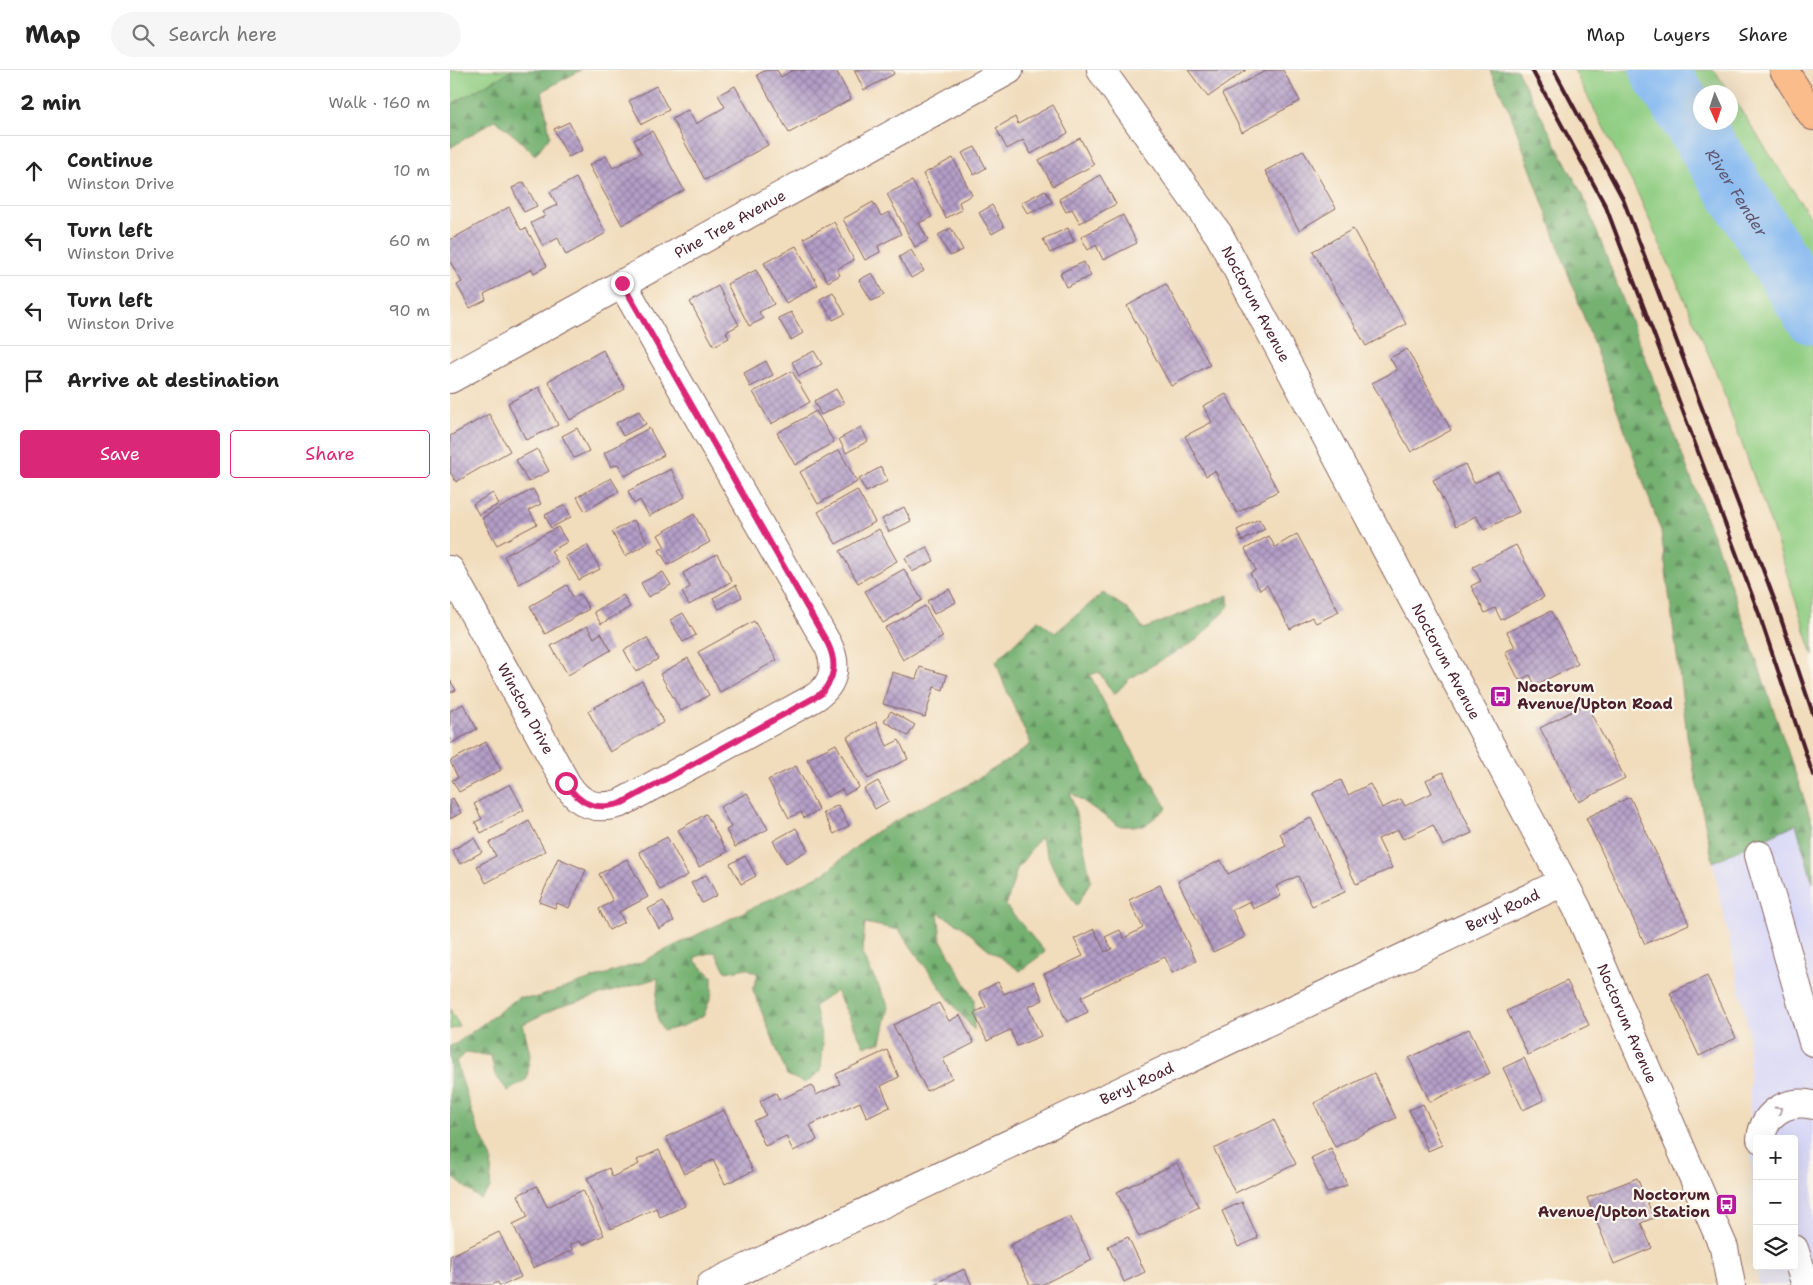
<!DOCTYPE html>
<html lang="en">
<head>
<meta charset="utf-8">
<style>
	body { margin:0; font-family:"Shantell Sans",sans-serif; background:#f6f6f6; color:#222 }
	.controls { position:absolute; right:15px; bottom:15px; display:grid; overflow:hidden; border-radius:5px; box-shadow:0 5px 20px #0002 }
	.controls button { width:45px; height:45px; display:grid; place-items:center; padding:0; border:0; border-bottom:1px solid #e0e0e0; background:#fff; color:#222; font:25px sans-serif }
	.compass { position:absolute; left:1243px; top:15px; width:45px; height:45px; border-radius:50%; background:#fff; box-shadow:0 5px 20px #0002; rotate:177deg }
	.stop { position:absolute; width:15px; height:15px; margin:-11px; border:4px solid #db2777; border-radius:50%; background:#fff }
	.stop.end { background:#db2777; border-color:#fff; box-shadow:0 1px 5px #0008 }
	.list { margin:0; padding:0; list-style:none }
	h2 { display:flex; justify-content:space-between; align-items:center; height:65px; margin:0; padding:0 20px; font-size:21px }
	h2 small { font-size:16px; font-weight:400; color:#767676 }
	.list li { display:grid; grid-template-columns:32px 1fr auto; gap:15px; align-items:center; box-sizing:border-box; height:70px; padding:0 20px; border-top:1px solid #e0e0e0 }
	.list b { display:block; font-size:19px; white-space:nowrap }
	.list p { margin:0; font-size:16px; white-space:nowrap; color:#767676 }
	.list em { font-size:16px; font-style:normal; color:#767676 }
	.actions { display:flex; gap:10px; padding:15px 20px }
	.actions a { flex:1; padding:11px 0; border:1px solid #db2777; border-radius:5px; text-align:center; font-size:18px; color:#db2777 }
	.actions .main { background:#db2777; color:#fff }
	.icon { flex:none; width:28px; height:28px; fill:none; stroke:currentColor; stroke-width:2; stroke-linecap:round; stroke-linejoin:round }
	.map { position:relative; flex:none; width:1363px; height:1215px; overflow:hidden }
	header { display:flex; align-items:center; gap:30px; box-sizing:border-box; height:70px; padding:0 25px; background:#fff; border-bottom:1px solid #e0e0e0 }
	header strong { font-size:24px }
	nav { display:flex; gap:28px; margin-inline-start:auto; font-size:18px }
	.search { width:350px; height:45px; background:#f6f6f6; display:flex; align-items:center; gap:12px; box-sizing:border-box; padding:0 18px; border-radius:28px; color:#767676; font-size:19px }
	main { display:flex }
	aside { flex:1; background:#fff }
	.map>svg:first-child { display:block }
	.built { fill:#d8d7f8; fill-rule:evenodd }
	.grass { fill:#91ce83; stroke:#6e7657 }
	.forest { fill:url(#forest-firs); stroke:#5f684e }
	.park { fill:url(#park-tufts); stroke:#6e7657 }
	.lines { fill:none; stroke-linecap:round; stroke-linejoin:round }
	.river { stroke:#83b8f1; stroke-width:59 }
	.building { fill:url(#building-cross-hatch) }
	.minor-casing { stroke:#84615d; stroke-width:30 }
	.highway-casing { stroke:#84615d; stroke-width:30 }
	.minor { stroke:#fff; stroke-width:28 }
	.highway { stroke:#f9bc8a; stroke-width:28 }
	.rail { stroke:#4a1f2b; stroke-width:4 }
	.oneway { stroke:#ae9aa0 }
	.route { stroke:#db2777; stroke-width:6 }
	.labels { text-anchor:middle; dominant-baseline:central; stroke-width:4.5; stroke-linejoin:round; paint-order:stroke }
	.street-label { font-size:15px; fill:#4a1f2b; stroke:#fbf7ec }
	.poi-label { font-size:15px; font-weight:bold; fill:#4a1f2b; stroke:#fbf7ec; text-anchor:start }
	.water-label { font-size:16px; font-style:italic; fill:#5e5570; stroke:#fbf7ec }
</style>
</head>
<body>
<header>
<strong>Map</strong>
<div class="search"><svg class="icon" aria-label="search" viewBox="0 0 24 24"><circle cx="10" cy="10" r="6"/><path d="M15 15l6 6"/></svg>Search here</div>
<nav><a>Map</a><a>Layers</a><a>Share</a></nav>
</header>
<main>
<aside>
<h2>2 min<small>Walk · 160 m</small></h2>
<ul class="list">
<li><svg class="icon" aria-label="ahead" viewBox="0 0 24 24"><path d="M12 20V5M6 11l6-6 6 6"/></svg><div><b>Continue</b><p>Winston Drive</p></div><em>10 m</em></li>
<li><svg class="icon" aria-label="left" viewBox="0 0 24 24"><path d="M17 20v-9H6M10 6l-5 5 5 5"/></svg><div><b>Turn left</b><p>Winston Drive</p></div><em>60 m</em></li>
<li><svg class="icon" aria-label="left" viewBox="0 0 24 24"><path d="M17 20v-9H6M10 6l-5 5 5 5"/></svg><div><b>Turn left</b><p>Winston Drive</p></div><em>90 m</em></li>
<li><svg class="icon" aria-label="arrive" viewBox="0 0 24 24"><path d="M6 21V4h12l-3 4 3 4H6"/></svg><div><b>Arrive at destination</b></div></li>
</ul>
<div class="actions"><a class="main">Save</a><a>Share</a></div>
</aside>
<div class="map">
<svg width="1363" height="1215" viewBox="0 0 1363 1215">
	<defs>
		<pattern id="forest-firs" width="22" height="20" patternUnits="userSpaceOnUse" patternTransform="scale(1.25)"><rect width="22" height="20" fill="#74b171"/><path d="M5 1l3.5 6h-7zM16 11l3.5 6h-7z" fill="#618f5d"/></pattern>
		<pattern id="park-tufts" width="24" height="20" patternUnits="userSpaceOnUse" patternTransform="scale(1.25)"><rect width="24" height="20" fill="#91ce83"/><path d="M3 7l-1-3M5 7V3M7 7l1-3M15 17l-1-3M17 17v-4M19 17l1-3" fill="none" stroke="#7fb071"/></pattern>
		<pattern id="building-cross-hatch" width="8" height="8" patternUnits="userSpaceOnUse" patternTransform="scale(1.25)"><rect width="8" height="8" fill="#b39ec7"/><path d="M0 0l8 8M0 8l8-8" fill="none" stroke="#9480a2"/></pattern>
	</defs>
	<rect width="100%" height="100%" fill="#fbf7ec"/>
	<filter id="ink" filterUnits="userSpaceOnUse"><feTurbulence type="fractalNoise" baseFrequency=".02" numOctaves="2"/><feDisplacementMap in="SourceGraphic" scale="10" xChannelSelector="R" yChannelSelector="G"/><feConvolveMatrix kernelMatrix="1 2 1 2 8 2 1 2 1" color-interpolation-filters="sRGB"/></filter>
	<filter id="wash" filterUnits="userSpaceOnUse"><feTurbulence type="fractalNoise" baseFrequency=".0096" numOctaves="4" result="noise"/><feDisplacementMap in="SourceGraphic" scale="20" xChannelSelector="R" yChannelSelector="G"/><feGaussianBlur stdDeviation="1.12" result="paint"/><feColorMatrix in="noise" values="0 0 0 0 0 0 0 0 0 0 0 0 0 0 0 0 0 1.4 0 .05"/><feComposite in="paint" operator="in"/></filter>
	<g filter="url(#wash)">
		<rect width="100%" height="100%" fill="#f1dcbb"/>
		<path class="built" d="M1346,754L1363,813V1215H1309L1304,1175L1298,959L1263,792ZM1307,1069H1344V1196H1307Z"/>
		<g class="grass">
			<polygon points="0,0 63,0 0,35"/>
			<polygon points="1124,0 1264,0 1279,22 1250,22 1250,52 1280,52 1281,25 1363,151 1363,585 1323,460 1265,299 1188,124"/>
		</g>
		<g class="forest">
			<polygon points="63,0 131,0 92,21 100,66 85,85 66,67 45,50 0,78 0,35"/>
			<polygon points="1040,0 1067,0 1134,128 1270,484 1363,755 1363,813 1346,754 1263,792 1238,672 1211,461 1060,42"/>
			<path d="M653,523L676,538L694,559L778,525L779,536L748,569L679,609L664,625L649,602L640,605L658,640L717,738L694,756H669L620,722L629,755L641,810L627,836L604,800L590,767L567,799L556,836L595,882L570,901L537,878L510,855L488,843L491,870L524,929V960L500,931L449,860L415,853L412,884L439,936L431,972L414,976L386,921L364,936L373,973L371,1001L355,1013L337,1005L303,920L308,904L297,898L276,902L265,882L245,887L246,892L262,906V923L254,945L233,956L213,961C201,940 208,929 208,908L106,938L73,954L80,984L77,1009L58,1021L45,1005L41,986L17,982L6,991L26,1055L42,1089L40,1119L30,1129L0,1105V976L7,973L69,927L85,928L189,893L376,802L419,766L467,739L514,717L563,687L581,674L555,617L546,591L588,550L605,563Z"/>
		</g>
		<polygon class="park" points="0,939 9,956 0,960"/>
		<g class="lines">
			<path class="river" id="s1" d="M1209,0L1305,151L1363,245"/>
		</g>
		<g id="blocks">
			<g class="building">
				<polygon points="316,0 327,0 331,7 343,0 386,0 401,29 339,63 307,5"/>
				<polygon points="404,0 442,0 444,4 414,20"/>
				<polygon points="738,0 796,0 758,27"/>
				<polygon points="817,0 833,0 850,31 792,62 772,24"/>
				<polygon points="206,16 219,40 192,54 179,31"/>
				<polygon points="285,16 318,75 255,110 222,49 238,40 246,54 275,37 268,25"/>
				<polygon points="603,35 618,63 581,84 573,70 557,79 546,58 565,47 568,54"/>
				<polygon points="119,52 133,80 118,87 104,59"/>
				<polygon points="202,61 234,120 172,155 139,95 156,86 163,98 191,83 184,70"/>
				<polygon points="630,68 644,95 603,116 589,90"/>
				<polygon points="525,77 536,98 524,105 512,83"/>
				<polygon points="853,80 886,138 849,160 815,101"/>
				<polygon points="503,88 522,125 509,132 512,140 496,148 473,104"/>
				<polygon points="650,105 666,134 630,153 622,139 616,142 609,129"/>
				<polygon points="126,108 156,163 116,185 108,168 93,176 81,153 95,146 92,142 107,135 100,122"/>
				<polygon points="462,111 482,147 469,153 478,170 465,177 437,124"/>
				<polygon points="74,112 87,136 74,142 62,118"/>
				<polygon points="595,120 602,132 578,144 571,133"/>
				<polygon points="423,132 431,146 439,142 451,164 428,176 430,182 415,190 393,149"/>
				<polygon points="542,135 554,157 542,164 529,143"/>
				<polygon points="59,137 71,160 76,158 97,196 84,203 82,199 34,224 36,230 20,238 7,215 12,212 0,192 0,170"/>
				<polygon points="673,145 687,173 653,190 646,175 638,180 631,167"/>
				<polygon points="384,152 404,190 387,199 390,205 378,212 354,168"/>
				<polygon points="501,158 513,180 500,186 488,165"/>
				<polygon points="618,158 624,172 600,183 593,169"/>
				<polygon points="903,159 956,254 916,276 863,181"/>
				<polygon points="346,176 368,215 336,233 314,193"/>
				<polygon points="461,180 474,201 461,208 449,187"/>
				<polygon points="634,192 641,206 616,217 610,203"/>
				<polygon points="306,200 324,234 309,242 313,249 299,256 277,214"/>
				<polygon points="422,203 434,225 422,231 409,210"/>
				<polygon points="716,214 760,295 721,316 677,236"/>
				<polygon points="268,216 289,255 276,262 279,268 264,276 240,232"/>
				<polygon points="383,222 395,244 383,250 370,229"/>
				<polygon points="341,242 353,263 341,270 328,248"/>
				<polygon points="957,279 1001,360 961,382 922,313 947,300 940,288"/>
				<polygon points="153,280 175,319 120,350 98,311"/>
				<polygon points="364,281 372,294 349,306 342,292"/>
				<polygon points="316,291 323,305 300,317 294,303"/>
				<polygon points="342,301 360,332 321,354 303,322"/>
				<polygon points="89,317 108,355 76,370 58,333"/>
				<polygon points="386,319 394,333 371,345 364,331"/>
				<polygon points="776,324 828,421 787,443 765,401 756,406 735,366 762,352 753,336"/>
				<polygon points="189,341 196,354 173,366 166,353"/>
				<polygon points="366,341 384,372 345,395 327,363"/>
				<polygon points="39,344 60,381 6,412 0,402 0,366"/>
				<polygon points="411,357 418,371 396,383 389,369"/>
				<polygon points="127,358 139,381 124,388 112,366"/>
				<polygon points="199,358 214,385 175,406 168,394 161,397 154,383"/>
				<polygon points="87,379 99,401 78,412 66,390"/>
				<polygon points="389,380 407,412 368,434 350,402"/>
				<polygon points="1015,394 1024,413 1048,402 1069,442 1034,460 1026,446 1006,456 983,410"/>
				<polygon points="431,397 438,411 416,422 409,409"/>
				<polygon points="221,399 235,427 199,446 190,430 184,434 178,421"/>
				<polygon points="161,408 169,421 135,441 127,427"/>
				<polygon points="83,419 91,434 79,440 87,454 47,475 32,448"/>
				<polygon points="407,420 425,452 386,474 368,442"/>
				<polygon points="43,423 49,434 29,445 23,434"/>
				<polygon points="115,435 121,447 101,458 95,445"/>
				<polygon points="454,437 461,451 439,462 432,449"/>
				<polygon points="244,444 260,472 218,495 209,480 215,477 208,465"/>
				<polygon points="809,449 815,459 792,471 787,460"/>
				<polygon points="184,450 198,473 175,486 162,462"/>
				<polygon points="108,457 117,472 101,481 108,493 69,514 54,486"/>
				<polygon points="429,459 447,491 408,513 390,481"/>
				<polygon points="847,464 889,542 866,553 862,547 840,559 817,515 810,520 800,503 806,500 795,479 819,466 825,477"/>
				<polygon points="137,475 150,499 129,510 115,487"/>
				<polygon points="1066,475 1094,527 1051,550 1045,538 1035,543 1021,516 1031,511 1023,497"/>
				<polygon points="477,477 484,491 462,502 455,488"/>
				<polygon points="267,484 282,511 239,535 232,522 240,517 233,503"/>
				<polygon points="454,499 472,530 433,553 415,521"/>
				<polygon points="213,502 221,515 198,527 191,513"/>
				<polygon points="117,515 123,528 130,524 139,539 95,564 80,536"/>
				<polygon points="286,515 292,527 269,539 263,528"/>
				<polygon points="499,519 506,532 484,544 477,531"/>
				<polygon points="173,525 180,537 151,554 144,542"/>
				<polygon points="475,536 493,567 453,590 435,558"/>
				<polygon points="1101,541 1128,594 1085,615 1080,605 1069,610 1055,582 1065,577 1057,562"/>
				<polygon points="233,543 246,565 233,572 220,550"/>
				<polygon points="304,551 327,590 270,622 248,582"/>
				<polygon points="137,556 144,568 151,563 161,580 118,605 101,576"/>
				<polygon points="197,568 208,589 186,602 174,580"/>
				<polygon points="238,588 259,625 231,641 210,604"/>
				<polygon points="470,597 497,605 493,620 484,617 475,647 433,634 442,602 466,609"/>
				<polygon points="0,610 6,620 0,623"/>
				<polygon points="192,611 214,652 160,682 138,641"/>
				<polygon points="13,634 27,659 0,674 0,641"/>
				<polygon points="1136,634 1175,708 1129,732 1090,658"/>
				<polygon points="441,641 465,655 458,666 434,651"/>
				<polygon points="426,652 437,676 449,670 458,689 418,709 397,667"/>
				<polygon points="36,672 51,700 9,722 2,710 8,708 0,691"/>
				<polygon points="386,674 409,717 395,725 392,719 377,727 357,689"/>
				<polygon points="346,696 369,740 354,748 351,742 339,748 318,710"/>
				<polygon points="993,702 1022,763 993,776 983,755 953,769 948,760 928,769 942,798 906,814 863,723 891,710 898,725 920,714 932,738 951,729 955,736 982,723 976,710"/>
				<polygon points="428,711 439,731 425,739 414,719"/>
				<polygon points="60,714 74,740 31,763 25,752 32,749 24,734"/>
				<polygon points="297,723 318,759 285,777 276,760 281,757 270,737"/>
				<polygon points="1180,727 1239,854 1195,874 1136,748"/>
				<polygon points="3,728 11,743 0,749 0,730"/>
				<polygon points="388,735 399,756 384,764 373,743"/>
				<polygon points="256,744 277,782 249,797 228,760"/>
				<polygon points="861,748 895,822 862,836 848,806 826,816 831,826 803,839 800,831 782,840 795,867 763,882 728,811 771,790 778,804 836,776 830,763"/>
				<polygon points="79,751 95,781 36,813 27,796 46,786 39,773"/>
				<polygon points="346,758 358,780 336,793 323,771"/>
				<polygon points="217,767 238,805 210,820 189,782"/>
				<polygon points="24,768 32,782 10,794 2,780"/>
				<polygon points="295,786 306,806 291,814 280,794"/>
				<polygon points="108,788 136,800 119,838 107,833 105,838 89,832"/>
				<polygon points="177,789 198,827 169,842 174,852 159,860 149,839 163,831 149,804"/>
				<polygon points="256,805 267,825 252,833 241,813"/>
				<polygon points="710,815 746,891 722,903 715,887 674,906 631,927 638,942 617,952 594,904 633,886 624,869 644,859 655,882 662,879 655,867 670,860 674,868 693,858 679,830"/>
				<polygon points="213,831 224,851 209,859 198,839"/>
				<polygon points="1257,906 1286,968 1249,986 1220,923"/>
				<polygon points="584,911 593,930 578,937 591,966 567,976 560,960 537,971 524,943 536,937 529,922 548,912 554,924"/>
				<polygon points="1117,911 1139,955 1078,985 1057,941"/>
				<polygon points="489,933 499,951 510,945 524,973 493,989 502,1008 477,1021 443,955"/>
				<polygon points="1019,959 1040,1003 980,1032 959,988"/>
				<polygon points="437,980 449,1007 431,1016 440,1037 417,1048 410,1032 360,1055 367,1070 343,1081 336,1066 315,1076 304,1051 316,1045 310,1031 326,1023 329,1030 362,1015 366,1025 390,1014 386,1004"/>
				<polygon points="1074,988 1094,1030 1073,1040 1053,998"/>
				<polygon points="924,1003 946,1048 885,1077 864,1033"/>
				<polygon points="973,1034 992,1075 978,1081 959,1040"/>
				<polygon points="274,1040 303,1101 275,1114 263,1090 234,1104 216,1067"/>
				<polygon points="824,1050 846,1094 785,1123 764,1079"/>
				<polygon points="881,1078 897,1115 877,1123 861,1088"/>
				<polygon points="209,1080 235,1136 210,1147 206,1138 161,1159 137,1108 159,1098 162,1107 189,1094 187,1090"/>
				<polygon points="727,1093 749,1137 689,1167 667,1122"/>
				<polygon points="1187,1108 1204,1148 1191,1153 1202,1178 1164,1194 1137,1128"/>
				<polygon points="87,1116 97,1137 133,1120 154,1165 132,1175 129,1171 120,1175 123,1180 83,1198 63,1154 78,1147 68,1125"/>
				<polygon points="792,1132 808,1168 788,1177 772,1141"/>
				<polygon points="620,1146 642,1190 591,1215 580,1215 560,1175"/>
				<polygon points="49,1162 71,1207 54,1215 49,1215 48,1212 42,1215 0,1215 0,1186"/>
				<polygon points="678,1167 695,1202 674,1212 658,1176"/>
				<polygon points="514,1199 522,1215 482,1215"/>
			</g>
		</g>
	</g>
	<g filter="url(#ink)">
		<use href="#blocks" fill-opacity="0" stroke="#84615d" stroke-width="1"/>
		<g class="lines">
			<defs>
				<g id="minor">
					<path id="s2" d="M651,0L769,165L1127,838L1274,1178L1281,1215"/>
					<path id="s3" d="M0,309L559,0"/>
					<path id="s4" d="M0,500L116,713C130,735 146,741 171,733L362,629C383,617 389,597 378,575L172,213"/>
					<polyline points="1309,785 1363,972"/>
					<path d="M1311,1069C1314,1042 1338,1029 1363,1035"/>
					<polyline points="1344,1179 1356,1215"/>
					<path id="s5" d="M261,1215L1113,812"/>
				</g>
				<polyline id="highway" points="1334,0 1363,46"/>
			</defs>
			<use href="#minor" class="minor-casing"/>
			<use href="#highway" class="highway-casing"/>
			<use href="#minor" class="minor"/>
			<use href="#highway" class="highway"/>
			<g class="rail">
				<polyline points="1082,0 1156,137 1308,541 1363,705"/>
				<polyline points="1104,0 1173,129 1326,534 1363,644"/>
			</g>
		</g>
		<defs><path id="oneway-chevron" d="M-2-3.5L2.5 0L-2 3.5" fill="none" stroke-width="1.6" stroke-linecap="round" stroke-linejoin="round" transform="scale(1.25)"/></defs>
		<use class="oneway" href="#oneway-chevron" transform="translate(1329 1040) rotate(-32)"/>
	</g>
	<g class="lines" filter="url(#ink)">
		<path class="route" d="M116,713C130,735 146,741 172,733L371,624C385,608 387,593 378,574L172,213"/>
	</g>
	<defs>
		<symbol id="bus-square" viewBox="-11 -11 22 22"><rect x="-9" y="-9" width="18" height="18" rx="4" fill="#b5179e" stroke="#fbf7ec"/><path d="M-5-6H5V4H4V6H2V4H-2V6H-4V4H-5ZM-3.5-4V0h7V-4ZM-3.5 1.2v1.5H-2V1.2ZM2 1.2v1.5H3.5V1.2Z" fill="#fff"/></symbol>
	</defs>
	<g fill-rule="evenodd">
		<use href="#bus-square" x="1038" y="614" width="25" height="25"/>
		<use href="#bus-square" x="1264" y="1122" width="25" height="25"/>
	</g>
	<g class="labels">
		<g class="street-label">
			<text stroke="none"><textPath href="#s3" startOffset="320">Pine Tree Avenue</textPath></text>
			<text stroke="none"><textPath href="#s2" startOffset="281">Noctorum Avenue</textPath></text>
			<text stroke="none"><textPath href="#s2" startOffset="686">Noctorum Avenue</textPath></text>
			<text stroke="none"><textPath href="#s4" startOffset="158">Winston Drive</textPath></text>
			<text stroke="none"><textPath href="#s5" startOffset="876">Beryl Road</textPath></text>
			<text stroke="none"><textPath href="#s2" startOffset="1091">Noctorum Avenue</textPath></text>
			<text stroke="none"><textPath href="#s5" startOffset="471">Beryl Road</textPath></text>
		</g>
		<g class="poi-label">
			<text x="1067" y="617">Noctorum<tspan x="1067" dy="17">Avenue/Upton Road</tspan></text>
			<text x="1260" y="1125" text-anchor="end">Noctorum<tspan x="1260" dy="17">Avenue/Upton Station</tspan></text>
		</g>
		<g class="water-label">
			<text stroke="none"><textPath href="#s1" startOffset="145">River Fender</textPath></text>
		</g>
	</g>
</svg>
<div class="controls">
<button>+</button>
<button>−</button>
<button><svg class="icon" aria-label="layers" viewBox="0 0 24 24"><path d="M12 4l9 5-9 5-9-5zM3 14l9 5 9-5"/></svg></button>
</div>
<svg class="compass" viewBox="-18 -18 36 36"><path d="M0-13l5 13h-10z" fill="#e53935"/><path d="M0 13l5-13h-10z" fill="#767676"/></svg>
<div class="stop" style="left:116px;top:713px"></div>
<div class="stop end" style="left:172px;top:213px"></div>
</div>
</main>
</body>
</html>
